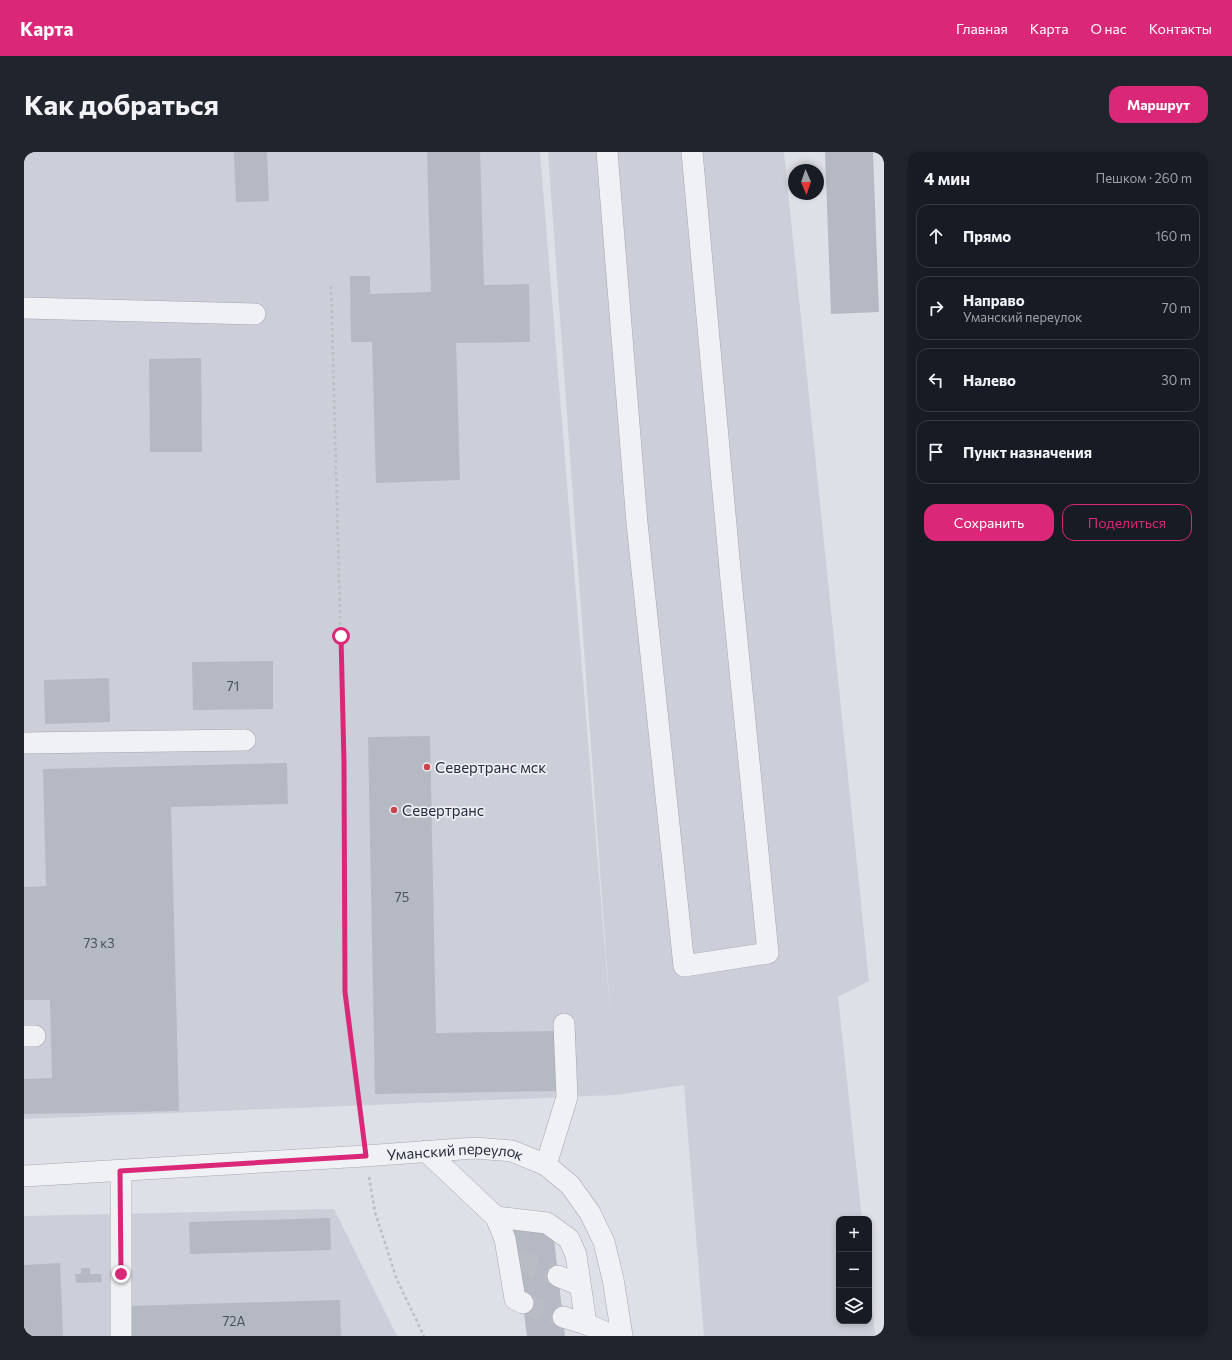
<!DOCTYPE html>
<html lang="ru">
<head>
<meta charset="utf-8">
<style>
	body { margin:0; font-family:Commissioner,sans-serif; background:#20242c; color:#f1f3f6 }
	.controls { position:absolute; right:12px; bottom:12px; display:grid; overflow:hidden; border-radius:8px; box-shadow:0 2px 6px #0003 }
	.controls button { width:36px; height:36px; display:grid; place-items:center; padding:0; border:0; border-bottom:1px solid #363941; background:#171b24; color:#f1f3f6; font:20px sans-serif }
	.compass { position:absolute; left:764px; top:12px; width:36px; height:36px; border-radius:50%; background:#171b24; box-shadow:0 2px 6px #0003; rotate:178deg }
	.stop { position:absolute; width:12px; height:12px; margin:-9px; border:3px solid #db2777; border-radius:50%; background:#fff }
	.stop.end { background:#db2777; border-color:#fff; box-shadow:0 1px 4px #0008 }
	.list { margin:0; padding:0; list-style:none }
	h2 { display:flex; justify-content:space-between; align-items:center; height:52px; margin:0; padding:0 16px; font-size:17px }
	h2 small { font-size:13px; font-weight:400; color:#9ea1a6 }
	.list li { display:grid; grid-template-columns:26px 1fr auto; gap:12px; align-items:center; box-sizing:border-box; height:64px; margin:0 8px 8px; padding:0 8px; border:1px solid #363941; border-radius:12px }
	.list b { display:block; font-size:15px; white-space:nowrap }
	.list p { margin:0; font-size:13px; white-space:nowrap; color:#9ea1a6 }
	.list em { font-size:13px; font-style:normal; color:#9ea1a6 }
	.actions { display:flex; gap:8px; padding:12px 16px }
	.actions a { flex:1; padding:9px 0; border:1px solid #db2777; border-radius:12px; text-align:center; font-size:14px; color:#db2777 }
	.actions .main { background:#db2777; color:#fff }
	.icon { flex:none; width:22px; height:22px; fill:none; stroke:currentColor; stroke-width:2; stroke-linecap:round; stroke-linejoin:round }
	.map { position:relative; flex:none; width:860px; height:1184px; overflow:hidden; border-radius:12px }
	header { display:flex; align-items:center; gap:24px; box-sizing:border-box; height:56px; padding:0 20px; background:#db2777; color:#fff }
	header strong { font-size:19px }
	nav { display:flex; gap:22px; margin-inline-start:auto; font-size:14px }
	.intro { display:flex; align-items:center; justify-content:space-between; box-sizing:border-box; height:96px; padding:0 24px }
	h1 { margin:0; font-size:28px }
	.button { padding:10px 18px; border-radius:12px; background:#db2777; color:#fff; font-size:14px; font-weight:700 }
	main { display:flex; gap:24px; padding:0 24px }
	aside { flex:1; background:#171b24; border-radius:12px; box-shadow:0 2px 6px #0003 }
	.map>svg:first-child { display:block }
	.built { fill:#cccfd9 }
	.building { fill:#b5b9c4 }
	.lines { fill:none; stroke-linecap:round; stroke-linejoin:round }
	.minor-tunnel { stroke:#b9bcc5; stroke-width:21; stroke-dasharray:21 10; stroke-linecap:butt }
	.minor-casing { stroke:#a3a7b1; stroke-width:22 }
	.path { stroke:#bcbec5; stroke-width:2.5; stroke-dasharray:3 3; stroke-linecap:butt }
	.minor { stroke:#f0f1f5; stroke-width:21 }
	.route { stroke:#db2777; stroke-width:5 }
	.poi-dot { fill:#ca444c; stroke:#edeff5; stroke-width:1.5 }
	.labels { text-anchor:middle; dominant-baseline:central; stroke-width:3.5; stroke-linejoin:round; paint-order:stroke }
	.number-label { font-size:13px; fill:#4a505f }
	.poi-label { font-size:15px; fill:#272d3d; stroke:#edeff5; text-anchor:start }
	.street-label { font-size:15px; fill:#272d3d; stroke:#edeff5 }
</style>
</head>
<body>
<header>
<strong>Карта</strong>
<nav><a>Главная</a><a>Карта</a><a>О нас</a><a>Контакты</a></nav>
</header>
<div class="intro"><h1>Как добраться</h1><a class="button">Маршрут</a></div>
<main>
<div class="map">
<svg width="860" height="1184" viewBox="0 0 860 1184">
	<rect width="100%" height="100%" fill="#dee0e7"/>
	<g class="built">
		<polygon points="0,0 516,0 587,871 524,0 760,0 845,829 814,845 838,1067 815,1067 815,1169 845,1169 845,1126 851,1184 680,1184 660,933 592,943 0,967"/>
		<polygon points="310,1057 373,1184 0,1184 0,1064"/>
	</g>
	<g class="building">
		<polygon points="210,0 243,0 245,49 212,50"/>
		<polygon points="403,0 456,0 460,133 505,132 506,190 432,191 436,328 352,331 348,190 327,190 326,124 346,124 346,142 407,140"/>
		<polygon points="801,0 849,0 855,160 807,162"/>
		<polygon points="177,206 178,300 126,300 125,207"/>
		<polygon points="249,509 249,557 169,558 168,510"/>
		<polygon points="85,526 86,570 21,572 20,528"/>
		<polygon points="406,584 412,881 533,879 534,939 351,942 344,585"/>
		<polygon points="263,611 264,652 147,655 155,959 0,962 0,927 28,926 26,848 0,848 0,735 22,734 19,617"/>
		<polygon points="306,1066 307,1098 166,1102 165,1070"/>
		<polygon points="489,1078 529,1078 541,1184 503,1184"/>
		<polygon points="36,1111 39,1184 0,1184 0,1113"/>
		<polygon points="57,1116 66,1116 66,1122 77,1122 78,1130 52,1131 51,1122 57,1122"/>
		<polygon points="316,1148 317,1184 104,1184 103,1154"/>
	</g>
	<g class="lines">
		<g class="minor-tunnel">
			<polyline points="493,1108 534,1124"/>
			<polyline points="499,1151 539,1165"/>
		</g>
		<defs>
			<g id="minor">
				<polyline points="583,0 613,371 660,814 744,801 707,428 668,0"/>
				<polyline points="0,156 231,162"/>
				<polyline points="0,591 221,588"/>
				<polyline points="0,884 11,884"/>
				<polyline points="402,999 472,1065 481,1087 491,1147 499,1151"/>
				<polyline points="522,1013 543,945 540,872"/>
				<polyline points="97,1019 97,1184"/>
				<path id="s1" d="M0,1024L341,1004L451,996L488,999L522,1013L546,1033L566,1061L580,1090L589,1127L598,1184"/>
				<polyline points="472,1065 523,1071 545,1087 552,1103 562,1172"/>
				<polyline points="534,1124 556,1133"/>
				<polyline points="539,1165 562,1172 590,1184"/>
			</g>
		</defs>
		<use href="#minor" class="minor-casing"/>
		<g class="path">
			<polyline points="307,134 320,611 321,840 339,982"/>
			<polyline points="345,1025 351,1060 373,1128 400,1184"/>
		</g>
		<use href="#minor" class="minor"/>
	</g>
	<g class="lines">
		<polyline class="route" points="97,1122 96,1019 342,1004 321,840 320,611 317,484"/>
	</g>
	<g class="poi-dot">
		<circle cx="403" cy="615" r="4"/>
		<circle cx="370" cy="658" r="4"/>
	</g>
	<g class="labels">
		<g class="number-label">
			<text x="209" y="534">71</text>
			<text x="378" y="745">75</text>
			<text x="75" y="791">73 к3</text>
			<text x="210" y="1169">72А</text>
		</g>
		<g class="poi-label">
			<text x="411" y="615">Севертранс мск</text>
			<text x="378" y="658">Севертранс</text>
		</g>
		<g class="street-label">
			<text stroke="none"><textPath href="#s1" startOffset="432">Уманский переулок</textPath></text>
		</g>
	</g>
</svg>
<div class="controls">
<button>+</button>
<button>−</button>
<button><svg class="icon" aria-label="layers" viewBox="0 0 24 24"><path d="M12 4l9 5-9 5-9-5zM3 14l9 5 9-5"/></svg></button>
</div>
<svg class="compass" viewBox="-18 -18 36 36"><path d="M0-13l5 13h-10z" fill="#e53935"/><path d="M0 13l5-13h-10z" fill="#9ea1a6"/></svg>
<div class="stop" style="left:317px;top:484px"></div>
<div class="stop end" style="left:97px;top:1122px"></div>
</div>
<aside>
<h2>4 мин<small>Пешком · 260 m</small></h2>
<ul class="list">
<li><svg class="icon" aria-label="ahead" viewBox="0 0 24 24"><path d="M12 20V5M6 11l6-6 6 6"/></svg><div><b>Прямо</b></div><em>160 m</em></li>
<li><svg class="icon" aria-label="right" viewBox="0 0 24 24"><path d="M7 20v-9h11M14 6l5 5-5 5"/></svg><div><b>Направо</b><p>Уманский переулок</p></div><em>70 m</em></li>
<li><svg class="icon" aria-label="left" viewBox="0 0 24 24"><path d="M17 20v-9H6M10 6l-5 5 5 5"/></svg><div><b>Налево</b></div><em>30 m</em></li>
<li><svg class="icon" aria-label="arrive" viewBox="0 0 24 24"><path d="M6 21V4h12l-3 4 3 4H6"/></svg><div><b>Пункт назначения</b></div></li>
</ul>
<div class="actions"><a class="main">Сохранить</a><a>Поделиться</a></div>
</aside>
</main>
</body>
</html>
